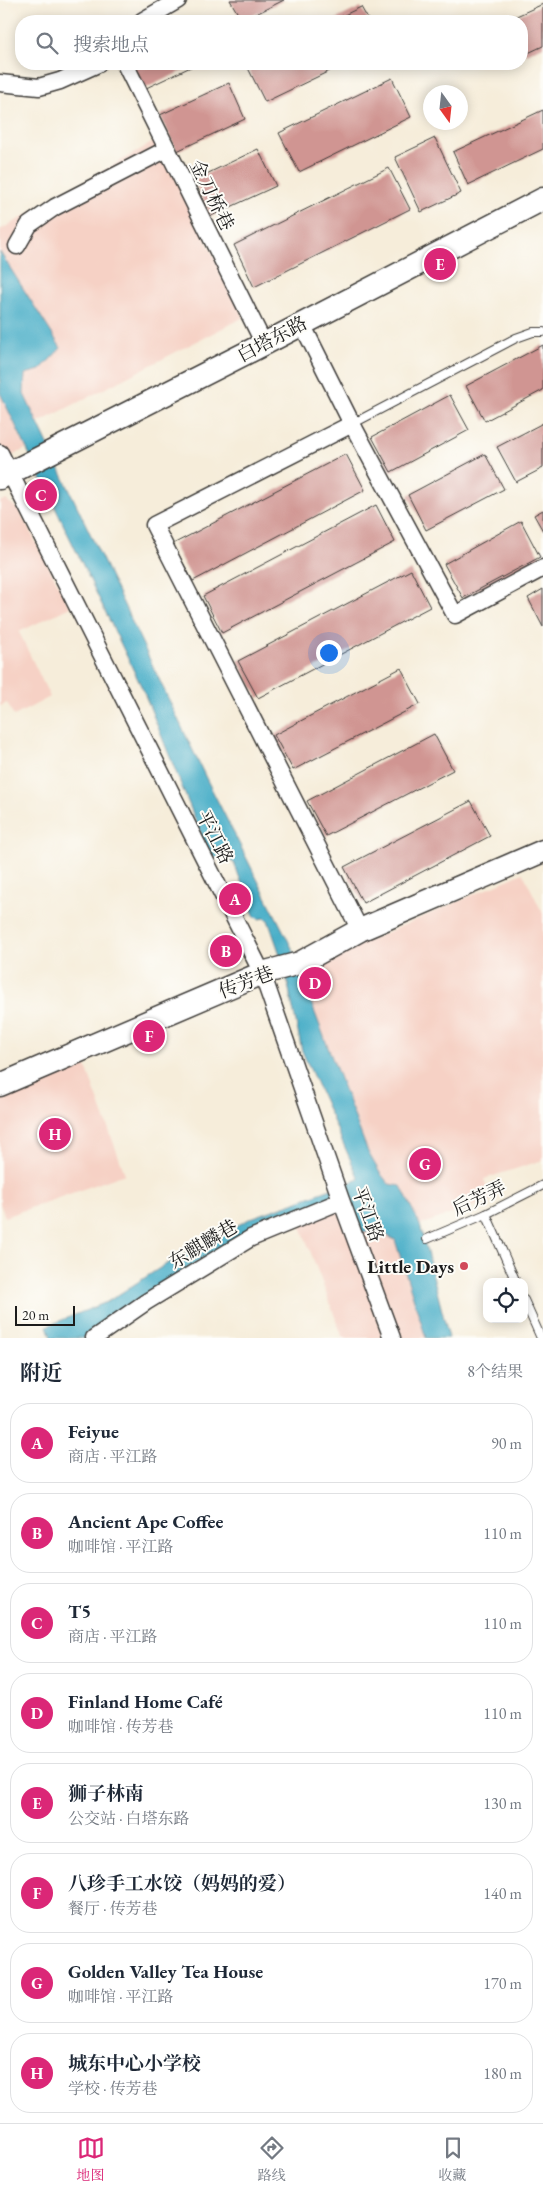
<!DOCTYPE html>
<html lang="zh">
<head>
<meta charset="utf-8">
<style>
	body { margin:0; font-family:"EB Garamond","Noto Serif SC",serif; background:#f6f6f7; color:#1f2937 }
	.controls { position:absolute; right:15px; bottom:15px; display:grid; overflow:hidden; border-radius:10px; box-shadow:0 2px 12px #0003 }
	.controls button { width:45px; height:45px; display:grid; place-items:center; padding:0; border:0; border-bottom:1px solid #e0e1e3; background:#fff; color:#1f2937; font:25px sans-serif }
	.compass { position:absolute; left:423px; top:85px; width:45px; height:45px; border-radius:50%; background:#fff; box-shadow:0 2px 12px #0003; rotate:165deg }
	.scale { position:absolute; left:15px; bottom:12px; width:60px; box-sizing:border-box; padding-left:5px; border:2px solid #1c1c1c; border-top:0; font-size:14px; line-height:18px; white-space:nowrap; color:#1c1c1c; -webkit-text-stroke:4px #fdfcf7; paint-order:stroke }
	.you { position:absolute; left:328px; top:652px; width:18px; height:18px; margin:-12px; border:4px solid #fff; border-radius:50%; background:#1a73e8; box-shadow:0 0 0 8px #1a73e833 }
	.badge { display:grid; place-items:center; width:32px; height:32px; border-radius:50%; background:#db2777; color:#fff; font-size:16px; font-weight:700 }
	.pin { position:absolute; translate:-50% -50%; border:2px solid #fff; box-shadow:0 1px 5px #0006 }
	.list { margin:0; padding:0; list-style:none }
	h2 { display:flex; justify-content:space-between; align-items:center; height:65px; margin:0; padding:0 20px; font-size:21px }
	h2 small { font-size:16px; font-weight:400; color:#747a83 }
	.list li { display:grid; grid-template-columns:32px 1fr auto; gap:15px; align-items:center; box-sizing:border-box; height:80px; margin:0 10px 10px; padding:0 10px; border:1px solid #e0e1e3; border-radius:20px }
	.list b { display:block; font-size:19px; white-space:nowrap }
	.list p { margin:0; font-size:16px; white-space:nowrap; color:#747a83 }
	.list em { font-size:16px; font-style:normal; color:#747a83 }
	.icon { flex:none; width:28px; height:28px; fill:none; stroke:currentColor; stroke-width:2; stroke-linecap:round; stroke-linejoin:round }
	.map { position:relative; flex:none; width:543px; height:1338px; overflow:hidden }
	.search { position:absolute; background:#fff; box-shadow:0 2px 12px #0003; left:15px; right:15px; top:15px; height:55px; display:flex; align-items:center; gap:12px; box-sizing:border-box; padding:0 18px; border-radius:20px; color:#747a83; font-size:19px }
	.sheet { height:785px; background:#fff }
	nav { display:flex; justify-content:space-around; align-items:center; box-sizing:border-box; height:70px; border-top:1px solid #e0e1e3; background:#fff; font-size:14px; color:#747a83 }
	nav a { display:grid; justify-items:center; gap:2px }
	nav .on { color:#db2777 }
	.map>svg:first-child { display:block }
	.built { fill:#f6d1c5 }
	.water { fill:#47adc7; stroke:#326472 }
	.building { fill:#d09592 }
	.lines { fill:none; stroke-linecap:round; stroke-linejoin:round }
	.lane-casing { stroke:#3d3b38; stroke-width:10 }
	.street-casing { stroke:#3d3b38; stroke-width:19 }
	.secondary-casing { stroke:#3d3b38; stroke-width:25 }
	.lane { stroke:#fff; stroke-width:8 }
	.street { stroke:#fff; stroke-width:16 }
	.secondary { stroke:#fff; stroke-width:22 }
	.poi-dot { fill:#d1495b; stroke:#fdfcf7; stroke-width:2 }
	.labels { text-anchor:middle; dominant-baseline:central; stroke-width:4; stroke-linejoin:round; paint-order:stroke }
	.street-label { font-size:19px; fill:#1c1c1c; stroke:#fdfcf7 }
	.poi-label { font-size:19px; font-weight:bold; fill:#1c1c1c; stroke:#fdfcf7; text-anchor:end }
</style>
</head>
<body>
<div class="map">
<svg width="543" height="1338" viewBox="0 0 543 1338">
	<rect width="100%" height="100%" fill="#fdfcf7"/>
	<filter id="ink" filterUnits="userSpaceOnUse"><feTurbulence type="fractalNoise" baseFrequency=".02" numOctaves="2"/><feDisplacementMap in="SourceGraphic" scale="10" xChannelSelector="R" yChannelSelector="G"/><feConvolveMatrix kernelMatrix="1 2 1 2 8 2 1 2 1" color-interpolation-filters="sRGB"/></filter>
	<filter id="wash" filterUnits="userSpaceOnUse"><feTurbulence type="fractalNoise" baseFrequency=".0096" numOctaves="4" result="noise"/><feDisplacementMap in="SourceGraphic" scale="20" xChannelSelector="R" yChannelSelector="G"/><feGaussianBlur stdDeviation="1.12" result="paint"/><feColorMatrix in="noise" values="0 0 0 0 0 0 0 0 0 0 0 0 0 0 0 0 0 1.4 0 .05"/><feComposite in="paint" operator="in"/></filter>
	<g filter="url(#wash)">
		<rect width="100%" height="100%" fill="#f6edda"/>
		<g class="built">
			<polygon points="157,140 244,317 38,423 24,394 24,374 40,370 61,348 0,252 0,230"/>
			<polygon points="0,393 26,449 0,462"/>
			<polygon points="6,500 19,510 70,607 19,632 50,697 14,716 7,703 0,706 0,501"/>
			<polygon points="523,873 543,914 543,1160 484,1179 491,1200 420,1225 417,1217 380,1173 368,1151 299,971"/>
			<polygon points="83,1059 125,1174 5,1217 0,1204 0,1095"/>
			<polygon points="339,1206 385,1338 343,1338 300,1224"/>
			<polygon points="379,1231 395,1240 426,1338 398,1338 360,1232"/>
		</g>
		<polygon class="water" points="0,252 61,348 40,370 25,374 24,394 205,776 294,952 299,971 368,1152 380,1173 389,1184 401,1186 420,1225 449,1338 426,1338 395,1240 379,1231 360,1232 350,1199 347,1196 210,1255 88,1333 83,1338 50,1338 51,1337 47,1326 107,1302 163,1266 251,1218 359,1179 302,1051 284,966 268,920 265,918 258,919 254,915 234,863 225,858 214,858 207,849 143,690 0,393"/>
		<g id="blocks">
			<g class="building">
				<polygon points="230,0 284,0 242,21"/>
				<polygon points="543,4 543,46 526,54 522,46 522,21 511,21 510,19"/>
				<polygon points="361,7 369,21 332,21"/>
				<polygon points="206,17 209,21 196,21"/>
				<polygon points="132,64 197,64 144,89"/>
				<polygon points="246,64 344,64 265,102"/>
				<polygon points="392,78 411,117 299,172 279,133"/>
				<polygon points="229,83 245,119 177,151 160,115"/>
				<polygon points="543,110 543,149 468,185 453,152"/>
				<polygon points="435,138 461,193 421,212 395,157"/>
				<polygon points="258,149 276,186 211,216 194,180"/>
				<polygon points="389,168 410,209 254,287 234,245"/>
				<polygon points="543,345 543,390 485,421 466,386"/>
				<polygon points="450,395 469,430 391,472 372,437"/>
				<polygon points="543,423 543,468 516,482 497,447"/>
				<polygon points="346,454 365,490 193,581 173,544"/>
				<polygon points="485,454 504,489 426,530 408,495"/>
				<polygon points="376,505 395,542 222,633 203,596"/>
				<polygon points="543,510 543,531 534,515"/>
				<polygon points="521,521 540,557 463,598 444,564"/>
				<polygon points="411,570 430,607 258,698 238,661"/>
				<polygon points="543,589 543,627 528,598"/>
				<polygon points="401,668 420,704 293,770 274,735"/>
				<polygon points="434,734 453,770 326,836 307,801"/>
				<polygon points="471,801 490,836 363,903 344,867"/>
			</g>
		</g>
	</g>
	<g filter="url(#ink)">
		<use href="#blocks" fill-opacity="0" stroke="#3d3b38" stroke-width="1"/>
		<g class="lines">
			<defs>
				<g id="lane">
					<polyline points="352,424 516,338 533,332 543,332"/>
					<polyline points="486,1214 516,1282"/>
					<polyline points="427,1239 486,1214 543,1185"/>
					<polyline points="524,1300 541,1338"/>
				</g>
				<g id="street">
					<polyline points="142,21 178,0"/>
					<polyline points="125,64 264,344"/>
					<polyline points="0,83 39,87 60,81 98,64"/>
					<polyline points="17,246 29,225 55,207 167,149"/>
					<polyline points="302,324 352,424 455,615 543,568"/>
					<polyline points="352,424 154,525 360,930"/>
					<polyline points="0,453 262,973 341,1200 392,1338"/>
					<polyline points="94,1338 146,1302 251,1238 341,1201"/>
				</g>
				<g id="secondary">
					<polyline points="0,478 264,344 543,199"/>
					<polyline points="0,1085 262,973 300,963 360,930 543,851"/>
				</g>
			</defs>
			<use href="#lane" class="lane-casing"/>
			<use href="#street" class="street-casing"/>
			<use href="#secondary" class="secondary-casing"/>
			<use href="#lane" class="lane"/>
			<use href="#street" class="street"/>
			<use href="#secondary" class="secondary"/>
		</g>
	</g>
	<circle class="poi-dot" cx="464" cy="1266" r="5"/>
	<g class="labels">
		<g class="street-label">
			<text transform="translate(212 195) rotate(64)">金刀桥巷</text>
			<text transform="translate(272 339) rotate(-28)">白塔东路</text>
			<text transform="translate(215 837) rotate(63)">平江路</text>
			<text transform="translate(246 982) rotate(-21)">传芳巷</text>
			<text transform="translate(479 1198) rotate(-25)">后芳弄</text>
			<text transform="translate(368 1214) rotate(70)">平江路</text>
			<text transform="translate(203 1244) rotate(-31)">东麒麟巷</text>
		</g>
		<g class="poi-label">
			<text x="454" y="1266">Little Days</text>
		</g>
	</g>
</svg>
<div class="controls">
<button><svg class="icon" aria-label="locate" viewBox="0 0 24 24"><circle cx="12" cy="12" r="6"/><path d="M12 2v4M12 18v4M2 12h4M18 12h4"/></svg></button>
</div>
<svg class="compass" viewBox="-18 -18 36 36"><path d="M0-13l5 13h-10z" fill="#e53935"/><path d="M0 13l5-13h-10z" fill="#747a83"/></svg>
<div class="scale">20 m</div>
<div class="you"></div>
<div class="pin badge" style="left:235px;top:899px">A</div>
<div class="pin badge" style="left:226px;top:951px">B</div>
<div class="pin badge" style="left:41px;top:495px">C</div>
<div class="pin badge" style="left:315px;top:983px">D</div>
<div class="pin badge" style="left:440px;top:264px">E</div>
<div class="pin badge" style="left:149px;top:1036px">F</div>
<div class="pin badge" style="left:425px;top:1164px">G</div>
<div class="pin badge" style="left:55px;top:1134px">H</div>
<div class="search"><svg class="icon" aria-label="search" viewBox="0 0 24 24"><circle cx="10" cy="10" r="6"/><path d="M15 15l6 6"/></svg>搜索地点</div>
</div>
<section class="sheet">
<h2>附近<small>8个结果</small></h2>
<ul class="list">
<li><span class="badge">A</span><div><b>Feiyue</b><p>商店 · 平江路</p></div><em>90 m</em></li>
<li><span class="badge">B</span><div><b>Ancient Ape Coffee</b><p>咖啡馆 · 平江路</p></div><em>110 m</em></li>
<li><span class="badge">C</span><div><b>T5</b><p>商店 · 平江路</p></div><em>110 m</em></li>
<li><span class="badge">D</span><div><b>Finland Home Café</b><p>咖啡馆 · 传芳巷</p></div><em>110 m</em></li>
<li><span class="badge">E</span><div><b>狮子林南</b><p>公交站 · 白塔东路</p></div><em>130 m</em></li>
<li><span class="badge">F</span><div><b>八珍手工水饺（妈妈的爱）</b><p>餐厅 · 传芳巷</p></div><em>140 m</em></li>
<li><span class="badge">G</span><div><b>Golden Valley Tea House</b><p>咖啡馆 · 平江路</p></div><em>170 m</em></li>
<li><span class="badge">H</span><div><b>城东中心小学校</b><p>学校 · 传芳巷</p></div><em>180 m</em></li>
</ul>
</section>
<nav>
<a class="on"><svg class="icon" aria-label="map" viewBox="0 0 24 24"><path d="M3 6l6-2 6 2 6-2v14l-6 2-6-2-6 2zM9 4v14M15 6v14"/></svg>地图</a>
<a><svg class="icon" aria-label="directions" viewBox="0 0 24 24"><path d="M12 3l9 9-9 9-9-9zM9 14v-3h6M13 9l2 2-2 2"/></svg>路线</a>
<a><svg class="icon" aria-label="saved" viewBox="0 0 24 24"><path d="M7 4h10v16l-5-4-5 4z"/></svg>收藏</a>
</nav>
</body>
</html>
